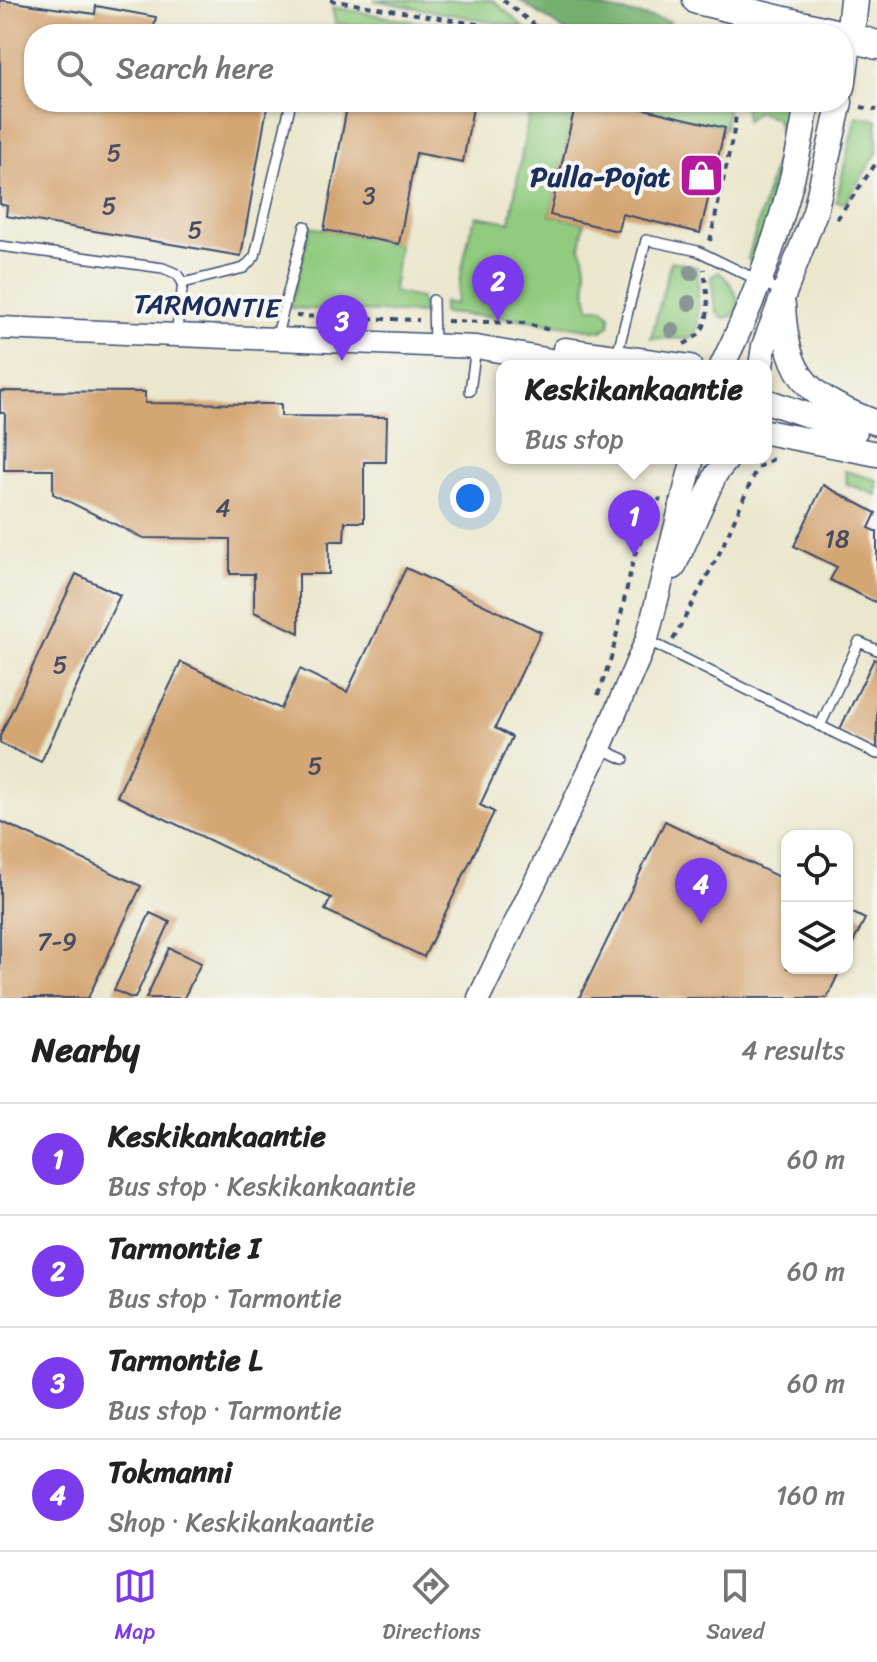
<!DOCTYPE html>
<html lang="en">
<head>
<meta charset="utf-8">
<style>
	body { margin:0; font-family:Sriracha,sans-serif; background:#f6f6f6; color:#222 }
	.controls { position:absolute; right:24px; bottom:24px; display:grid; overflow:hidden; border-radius:16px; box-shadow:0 2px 6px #0004 }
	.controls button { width:72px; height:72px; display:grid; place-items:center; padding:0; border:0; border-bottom:2px solid #e0e0e0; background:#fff; color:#222; font:40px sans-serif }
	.you { position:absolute; left:470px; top:498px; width:28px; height:28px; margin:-20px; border:6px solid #fff; border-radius:50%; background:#1a73e8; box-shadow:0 0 0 12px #1a73e833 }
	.badge { display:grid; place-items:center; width:52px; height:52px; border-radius:50%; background:#7c3aed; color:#fff; font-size:26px; font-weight:700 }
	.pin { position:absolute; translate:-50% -66px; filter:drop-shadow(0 2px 4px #0008) }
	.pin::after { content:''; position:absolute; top:42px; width:28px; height:24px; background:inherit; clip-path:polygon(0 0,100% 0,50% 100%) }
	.popup { position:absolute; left:496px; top:360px; width:276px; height:104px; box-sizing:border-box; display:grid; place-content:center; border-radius:16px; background:#fff; filter:drop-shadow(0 2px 6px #0005); font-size:26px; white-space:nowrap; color:#767676 }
	.popup b { font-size:30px; color:#222 }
	.popup::after { content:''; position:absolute; left:50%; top:100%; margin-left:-16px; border:16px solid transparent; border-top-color:#fff }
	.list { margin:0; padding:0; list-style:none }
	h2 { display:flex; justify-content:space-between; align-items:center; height:104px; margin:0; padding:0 32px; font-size:34px }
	h2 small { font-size:26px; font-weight:400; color:#767676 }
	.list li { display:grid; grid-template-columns:52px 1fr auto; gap:24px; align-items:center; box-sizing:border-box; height:112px; padding:0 32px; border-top:2px solid #e0e0e0 }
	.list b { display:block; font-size:30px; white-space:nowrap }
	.list p { margin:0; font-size:26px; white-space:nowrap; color:#767676 }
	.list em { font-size:26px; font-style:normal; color:#767676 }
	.icon { flex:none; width:44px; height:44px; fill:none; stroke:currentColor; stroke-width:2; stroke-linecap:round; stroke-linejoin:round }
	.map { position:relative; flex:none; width:877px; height:998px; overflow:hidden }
	.search { position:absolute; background:#fff; box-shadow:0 2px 6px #0004; left:24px; right:24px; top:24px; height:88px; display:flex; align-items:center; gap:20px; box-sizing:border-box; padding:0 28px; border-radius:32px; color:#767676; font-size:30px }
	.sheet { height:552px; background:#fff }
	nav { display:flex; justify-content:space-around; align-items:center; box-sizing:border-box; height:112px; border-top:2px solid #e0e0e0; background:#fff; font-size:22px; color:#767676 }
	nav a { display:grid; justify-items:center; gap:4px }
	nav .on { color:#7c3aed }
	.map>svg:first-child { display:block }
	.green { fill:#91cb7f; stroke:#567d6e; stroke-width:2 }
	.forest { fill:#74af6e; stroke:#486f66; stroke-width:2 }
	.building { fill:#d4a673 }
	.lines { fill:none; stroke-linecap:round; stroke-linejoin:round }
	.service-casing { stroke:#3a4b6f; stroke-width:12 }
	.tertiary-casing { stroke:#3a4b6f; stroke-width:25 }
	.secondary-casing { stroke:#3a4b6f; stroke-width:27 }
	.primary-casing { stroke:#3a4b6f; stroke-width:31 }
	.path { stroke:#3a4b6f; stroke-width:4; stroke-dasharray:6 6; stroke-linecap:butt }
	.service { stroke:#fff; stroke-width:9 }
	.tertiary { stroke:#fff; stroke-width:22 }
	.secondary { stroke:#fff; stroke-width:24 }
	.primary { stroke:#fff; stroke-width:28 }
	.tree { fill:#899794 }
	.labels { text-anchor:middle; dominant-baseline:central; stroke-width:8; stroke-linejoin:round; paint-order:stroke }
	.number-label { font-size:24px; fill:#494d63 }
	.poi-label { font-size:28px; font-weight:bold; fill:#1b2f5e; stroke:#f6f6f2; text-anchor:end }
	.street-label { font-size:28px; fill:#1b2f5e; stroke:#f6f6f2 }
</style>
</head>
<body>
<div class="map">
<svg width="877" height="998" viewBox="0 0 877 998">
	<rect width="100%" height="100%" fill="#f6f6f2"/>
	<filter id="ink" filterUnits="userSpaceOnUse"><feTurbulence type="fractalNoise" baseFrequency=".0125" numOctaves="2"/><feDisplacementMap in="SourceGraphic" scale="16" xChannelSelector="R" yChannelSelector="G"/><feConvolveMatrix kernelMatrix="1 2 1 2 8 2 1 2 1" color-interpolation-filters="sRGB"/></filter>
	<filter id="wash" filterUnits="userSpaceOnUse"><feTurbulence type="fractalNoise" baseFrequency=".006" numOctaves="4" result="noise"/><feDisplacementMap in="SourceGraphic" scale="32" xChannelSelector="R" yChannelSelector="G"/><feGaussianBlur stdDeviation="1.8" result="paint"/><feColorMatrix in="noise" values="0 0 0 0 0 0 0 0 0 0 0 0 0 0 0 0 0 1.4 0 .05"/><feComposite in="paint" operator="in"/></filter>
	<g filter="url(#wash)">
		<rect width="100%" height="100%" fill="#ebe7cd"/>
		<g class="green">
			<polygon points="374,0 493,0 525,28"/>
			<polygon points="332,7 482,34 406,34 335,23"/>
			<path d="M531,102H576L550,215L584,223L580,248C592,267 581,287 590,308H602L610,315V324L602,331L513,318L443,313V302L455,304L470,231L477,216L510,222Z"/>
			<polygon points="615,102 728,102 725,128"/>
			<polygon points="744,102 795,105 783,178 753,265 748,259 782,139 777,119 757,111 746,121"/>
			<polygon points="856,116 877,120 877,153 845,203 836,202"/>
			<polygon points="310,227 399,244 393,292 420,298 425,314 290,308"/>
			<polygon points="671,261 698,267 698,327 690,339 651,338"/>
			<path d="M719,272C733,282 753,316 722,318L715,309L711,277Z"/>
			<polygon points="845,471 877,480 877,495 847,484"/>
		</g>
		<polygon class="forest" points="519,0 562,0 670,21 668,34 576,34 567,32"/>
		<g id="blocks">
			<g class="building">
				<polygon points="0,0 95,14 96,6 156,17 154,27 187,32 34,34 34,102 268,102 241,256 6,216 7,206 0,204"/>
				<polygon points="348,102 474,102 463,162 416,153 399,244 324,230"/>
				<polygon points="576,102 615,102 725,128 700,233 622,214 618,231 550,215"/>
				<polygon points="0,391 145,392 145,403 281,404 281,416 387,417 386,462 364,462 364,522 345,522 344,541 329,541 329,574 299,574 299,633 254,612 254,574 230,574 230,539 143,538 53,494 53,470 4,470 5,413 0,413"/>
				<polygon points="823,485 876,513 869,528 877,532 877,603 830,580 837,567 794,546"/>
				<polygon points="406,568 541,632 495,728 512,737 480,805 494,812 424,957 325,910 331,898 117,796 181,662 281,709 300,669 347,692"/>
				<polygon points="76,574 120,595 41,762 0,743 0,736"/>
				<polygon points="874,659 877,661 877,749 839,731"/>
				<polygon points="0,821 141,886 88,998 0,998"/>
				<polygon points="665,821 787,881 787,968 841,968 827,998 579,998"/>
				<polygon points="847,910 865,919 847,955"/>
				<polygon points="150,913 170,922 135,998 131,998 114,990"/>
				<polygon points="169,948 201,963 184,998 146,998"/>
			</g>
		</g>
	</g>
	<g filter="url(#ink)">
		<use href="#blocks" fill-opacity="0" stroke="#3a4b6f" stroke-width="2"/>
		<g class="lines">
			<defs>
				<g id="service">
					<polyline points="0,246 163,268 177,274 183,283 176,335"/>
					<polyline points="183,283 244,268 255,256 291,102"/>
					<polyline points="433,300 434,345"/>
					<polyline points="276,339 305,226"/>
					<polyline points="617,355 646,240 698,251 782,292"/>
					<polyline points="470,391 476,347"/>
					<polyline points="647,640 877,754"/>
					<polyline points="820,726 859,642 877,650"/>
					<polyline points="600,748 624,759"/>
				</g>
				<g id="tertiary">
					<polyline points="0,328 476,347 585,366"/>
					<polyline points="564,349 690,366"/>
					<polyline points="674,568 716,474 729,458"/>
					<polyline points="479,998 600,748 647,639 693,458"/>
				</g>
				<g id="secondary">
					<polyline points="843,87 850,37"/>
					<path d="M783,306C787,381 811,398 877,423"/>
					<path d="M722,366C763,283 794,194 807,102"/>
					<polyline points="761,366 764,346 815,212 840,102"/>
					<polyline points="766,401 855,431"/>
					<polyline points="766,432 877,454"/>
				</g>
				<g id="primary">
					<polyline points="697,0 839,34"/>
					<polyline points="843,35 877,45"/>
					<polyline points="850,37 854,0"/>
				</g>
			</defs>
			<use href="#service" class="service-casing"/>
			<use href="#tertiary" class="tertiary-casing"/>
			<use href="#secondary" class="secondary-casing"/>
			<use href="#primary" class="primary-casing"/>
			<g class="path">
				<polyline points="330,0 537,34"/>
				<polyline points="503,0 545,34"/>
				<polyline points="685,34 687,25"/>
				<polyline points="861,107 877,110"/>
				<polyline points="837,219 877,162"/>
				<polyline points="710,241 735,126 736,102"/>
				<polyline points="296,316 419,320"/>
				<polyline points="447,321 524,323 553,331"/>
				<path d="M684,344C717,329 707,299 704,269"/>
				<polyline points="673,640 721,550 757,468 777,457"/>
				<polyline points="598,695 612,655 634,556 660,498"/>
			</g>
			<use href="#service" class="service"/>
			<use href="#tertiary" class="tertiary"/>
			<use href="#secondary" class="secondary"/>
			<use href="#primary" class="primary"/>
		</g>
		<g class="tree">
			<circle cx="691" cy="273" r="8"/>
			<circle cx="689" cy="303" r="8"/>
			<circle cx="672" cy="330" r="8"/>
		</g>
	</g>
	<defs>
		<symbol id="shop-square" viewBox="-11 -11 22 22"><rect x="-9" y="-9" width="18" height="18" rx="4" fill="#b5179e" stroke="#f6f6f2"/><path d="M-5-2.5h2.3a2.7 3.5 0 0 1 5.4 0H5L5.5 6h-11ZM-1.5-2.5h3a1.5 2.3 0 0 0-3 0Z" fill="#fff"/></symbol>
	</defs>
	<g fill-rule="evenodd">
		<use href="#shop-square" x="676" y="150" width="51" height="51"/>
	</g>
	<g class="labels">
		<g class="number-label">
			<text x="114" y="153">5</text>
			<text x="369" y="196">3</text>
			<text x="109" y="206">5</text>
			<text x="195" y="230">5</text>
			<text x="223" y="508">4</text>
			<text x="837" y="539">18</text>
			<text x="60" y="665">5</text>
			<text x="315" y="766">5</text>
			<text x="57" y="942">7-9</text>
		</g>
		<g class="poi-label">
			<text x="670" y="176">Pulla-Pojat</text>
		</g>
		<g class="street-label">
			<text transform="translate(207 306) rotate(2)">TARMONTIE</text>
		</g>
	</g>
</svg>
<div class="controls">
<button><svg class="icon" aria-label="locate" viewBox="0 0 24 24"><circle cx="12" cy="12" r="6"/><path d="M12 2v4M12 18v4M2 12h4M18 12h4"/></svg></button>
<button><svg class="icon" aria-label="layers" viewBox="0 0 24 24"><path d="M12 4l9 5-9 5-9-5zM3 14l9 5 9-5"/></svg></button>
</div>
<div class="you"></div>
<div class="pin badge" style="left:634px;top:556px">1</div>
<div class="popup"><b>Keskikankaantie</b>Bus stop</div>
<div class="pin badge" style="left:498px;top:321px">2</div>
<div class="pin badge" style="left:342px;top:361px">3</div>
<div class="pin badge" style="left:701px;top:924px">4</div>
<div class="search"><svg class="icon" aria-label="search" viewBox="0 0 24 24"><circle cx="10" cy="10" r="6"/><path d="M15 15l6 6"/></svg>Search here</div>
</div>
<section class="sheet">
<h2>Nearby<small>4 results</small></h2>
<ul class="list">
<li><span class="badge">1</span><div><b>Keskikankaantie</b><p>Bus stop · Keskikankaantie</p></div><em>60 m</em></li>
<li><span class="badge">2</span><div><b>Tarmontie I</b><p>Bus stop · Tarmontie</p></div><em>60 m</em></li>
<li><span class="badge">3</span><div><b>Tarmontie L</b><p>Bus stop · Tarmontie</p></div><em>60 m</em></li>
<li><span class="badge">4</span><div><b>Tokmanni</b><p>Shop · Keskikankaantie</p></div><em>160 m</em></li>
</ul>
</section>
<nav>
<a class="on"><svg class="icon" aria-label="map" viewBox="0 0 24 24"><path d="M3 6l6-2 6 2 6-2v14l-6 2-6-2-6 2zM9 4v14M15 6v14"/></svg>Map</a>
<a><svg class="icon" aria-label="directions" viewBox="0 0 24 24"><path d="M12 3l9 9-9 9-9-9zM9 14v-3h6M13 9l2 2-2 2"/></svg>Directions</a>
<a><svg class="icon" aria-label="saved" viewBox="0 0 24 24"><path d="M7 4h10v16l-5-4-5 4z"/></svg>Saved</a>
</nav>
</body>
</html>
